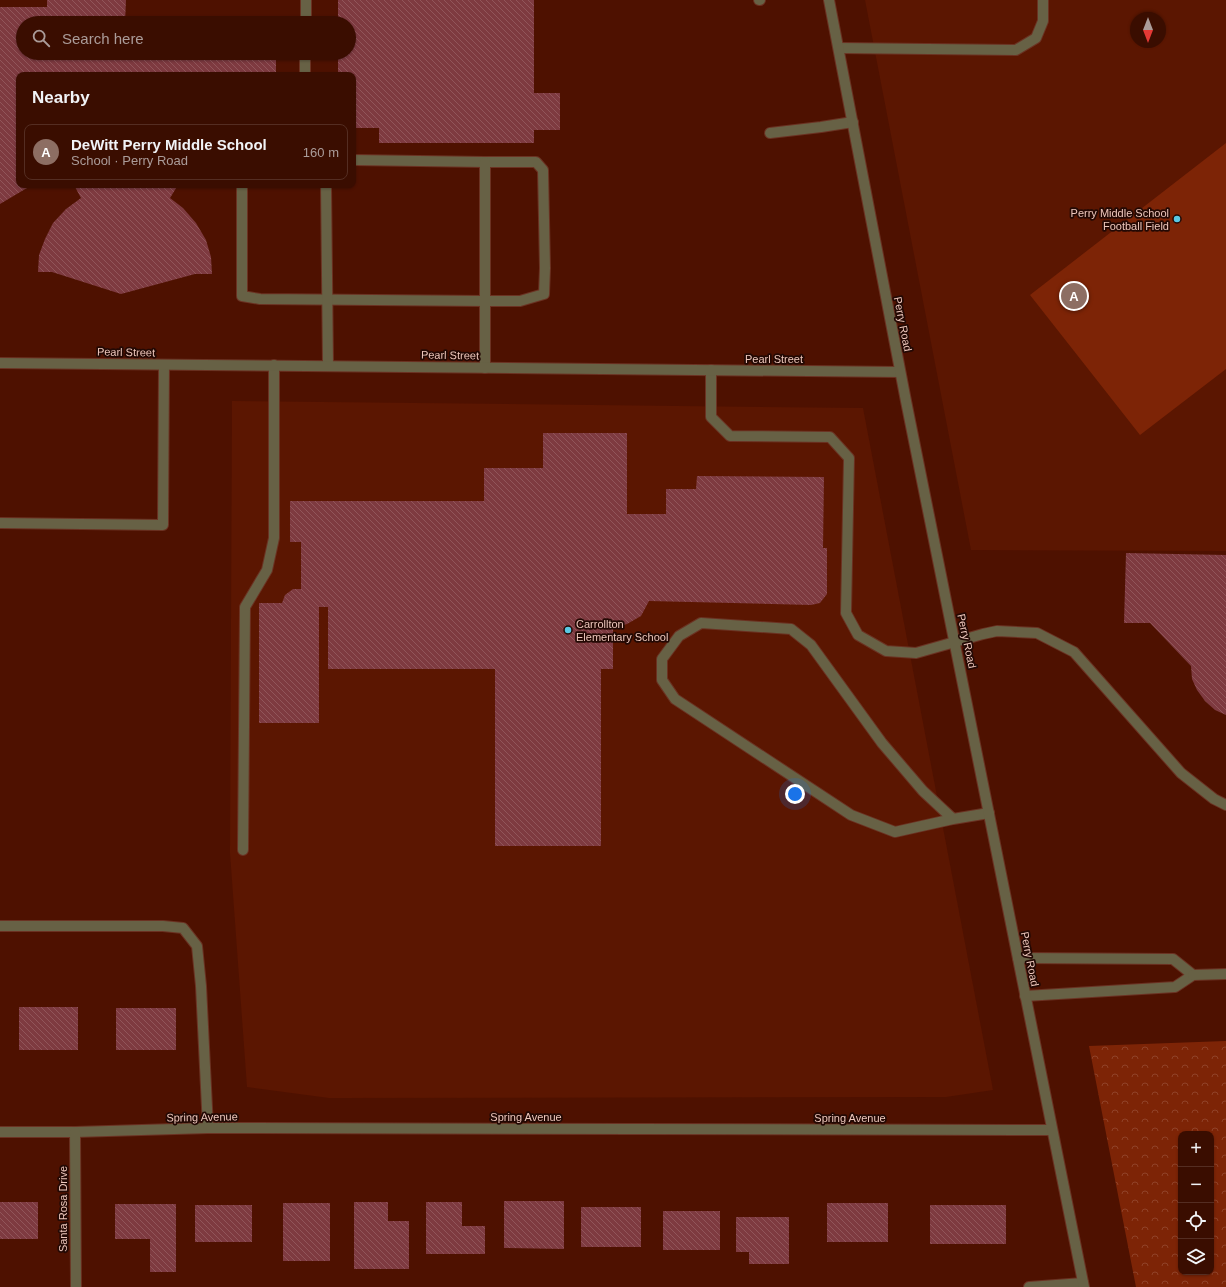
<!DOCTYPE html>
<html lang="en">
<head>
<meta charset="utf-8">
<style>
	body { margin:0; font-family:Helvetica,sans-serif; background:#451b0f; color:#f1f3f6 }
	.controls { position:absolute; right:12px; bottom:12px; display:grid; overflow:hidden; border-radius:8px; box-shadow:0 1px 3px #0004 }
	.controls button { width:36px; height:36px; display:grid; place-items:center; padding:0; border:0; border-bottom:1px solid #542d22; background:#3a0d00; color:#f1f3f6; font:20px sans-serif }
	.compass { position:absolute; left:1130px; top:12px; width:36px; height:36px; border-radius:50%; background:#3a0d00; box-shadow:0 1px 3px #0004; rotate:180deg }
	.you { position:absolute; left:795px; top:794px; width:14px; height:14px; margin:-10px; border:3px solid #fff; border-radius:50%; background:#1a73e8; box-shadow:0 0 0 6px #1a73e833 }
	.badge { display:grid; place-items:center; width:26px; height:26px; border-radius:50%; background:#db2777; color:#fff; font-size:13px; font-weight:700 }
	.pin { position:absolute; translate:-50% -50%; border:2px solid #fff; box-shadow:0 1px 4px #0006 }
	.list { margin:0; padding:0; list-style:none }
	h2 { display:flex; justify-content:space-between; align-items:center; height:52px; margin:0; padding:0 16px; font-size:17px }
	h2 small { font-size:13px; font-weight:400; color:#ab9c99 }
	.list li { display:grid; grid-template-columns:26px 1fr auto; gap:12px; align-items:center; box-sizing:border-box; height:56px; margin:0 8px 8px; padding:0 8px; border:1px solid #542d22; border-radius:8px }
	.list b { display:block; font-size:15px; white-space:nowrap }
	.list p { margin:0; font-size:13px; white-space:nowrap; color:#ab9c99 }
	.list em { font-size:13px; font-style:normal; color:#ab9c99 }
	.icon { flex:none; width:22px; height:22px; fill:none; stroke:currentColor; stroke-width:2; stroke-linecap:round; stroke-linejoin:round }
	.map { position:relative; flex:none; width:1226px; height:1287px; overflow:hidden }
	.search { position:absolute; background:#3a0d00; box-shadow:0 1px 3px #0004; left:16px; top:16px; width:340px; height:44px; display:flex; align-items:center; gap:10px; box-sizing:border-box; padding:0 14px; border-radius:22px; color:#ab9c99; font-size:15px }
	.panel { position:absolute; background:#3a0d00; box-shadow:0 1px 3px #0004; left:16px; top:72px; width:340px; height:116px; border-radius:8px }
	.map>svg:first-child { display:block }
	.built { fill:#5b1601; fill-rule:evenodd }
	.green { fill:#7d2406 }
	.park { fill:url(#park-crowns); fill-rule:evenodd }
	.building { fill:url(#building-back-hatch) }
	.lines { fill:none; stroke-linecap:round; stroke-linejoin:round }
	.service-casing { stroke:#6b3222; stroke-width:12 }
	.minor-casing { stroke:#6b3222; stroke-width:12 }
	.tertiary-casing { stroke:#6b3222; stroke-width:12 }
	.service { stroke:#676145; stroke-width:10 }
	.minor { stroke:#676145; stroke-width:10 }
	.tertiary { stroke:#676145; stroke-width:10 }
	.poi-dot { fill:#59c8e4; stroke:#230904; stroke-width:1.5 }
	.labels { text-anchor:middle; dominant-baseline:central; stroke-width:3.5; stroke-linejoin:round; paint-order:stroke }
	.poi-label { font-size:11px; fill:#eec7bc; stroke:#230904; text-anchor:end }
	.street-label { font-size:11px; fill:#eec7bc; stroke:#230904 }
</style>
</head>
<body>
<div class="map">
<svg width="1226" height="1287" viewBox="0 0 1226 1287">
	<defs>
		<pattern id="park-crowns" width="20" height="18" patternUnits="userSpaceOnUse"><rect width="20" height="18" fill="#7d2406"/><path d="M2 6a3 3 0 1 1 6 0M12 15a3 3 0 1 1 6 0" fill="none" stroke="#904228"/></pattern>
		<pattern id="building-back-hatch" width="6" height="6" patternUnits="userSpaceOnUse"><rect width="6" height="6" fill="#7e3a40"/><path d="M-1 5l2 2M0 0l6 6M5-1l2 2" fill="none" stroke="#91555a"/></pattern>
	</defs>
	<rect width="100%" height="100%" fill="#4e1100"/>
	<g class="built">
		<path d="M865,0H1226V551L971,550ZM1136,18H1160V42H1136Z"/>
		<polygon points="232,401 863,408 993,1090 946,1097 329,1098 247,1087 230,853"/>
	</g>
	<polygon class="green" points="1226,143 1226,369 1140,435 1030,295"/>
	<path class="park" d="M1226,1041V1287H1136L1089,1046ZM1181,1134H1211V1272H1181Z"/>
	<g class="building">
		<polygon points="47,0 126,0 125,23 23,23 23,53 276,53 276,75 19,75 19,185 32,185 0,204 0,7 47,7"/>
		<polygon points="338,0 534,0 534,93 560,93 560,130 534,130 534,143 379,143 379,128 353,128 353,75 338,75 338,53 349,53 349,23 338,23"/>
		<polygon points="74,185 178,185 170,198 183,208 196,223 206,240 211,257 212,274 195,274 121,294 52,272 38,272 39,255 45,239 53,223 66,209 81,198"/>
		<polygon points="543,433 627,433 627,514 666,514 666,489 696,489 697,476 824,477 823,548 827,548 827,594 820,603 811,605 649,601 641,616 627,624 613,628 613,669 601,669 601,846 495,846 495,669 328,669 328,607 319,607 319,723 259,723 259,603 282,603 285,595 293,589 301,589 301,542 290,542 290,501 484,501 484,468 543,468"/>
		<polygon points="1126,553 1226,555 1226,715 1215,710 1205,701 1197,690 1192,679 1191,666 1150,623 1124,623"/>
		<rect x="19" y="1007" width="59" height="43"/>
		<rect x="116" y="1008" width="60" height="42"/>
		<polygon points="504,1201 564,1201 564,1249 504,1248"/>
		<rect x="0" y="1202" width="38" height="37"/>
		<polygon points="354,1202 388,1202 388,1221 409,1221 409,1269 354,1269"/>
		<polygon points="426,1202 462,1202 462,1226 485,1226 485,1254 426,1254"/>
		<rect x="283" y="1203" width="47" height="58"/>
		<rect x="827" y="1203" width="61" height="39"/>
		<polygon points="115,1204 176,1204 176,1272 150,1272 150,1239 115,1239"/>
		<rect x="195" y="1205" width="57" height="37"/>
		<rect x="930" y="1205" width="76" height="39"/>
		<rect x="581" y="1207" width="60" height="40"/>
		<rect x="663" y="1211" width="57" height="39"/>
		<polygon points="736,1217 789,1217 789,1264 749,1264 749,1252 736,1252"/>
	</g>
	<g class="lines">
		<defs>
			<g id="service">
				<polyline points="759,0 760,0"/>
				<polyline points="306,23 306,0"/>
				<polyline points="839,48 1016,50 1036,38 1043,21 1043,0"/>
				<polyline points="305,75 305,53"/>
				<polyline points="770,133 821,127 853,122"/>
				<polyline points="242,185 242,296 260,299 486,301 520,301 544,294 545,268 543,170 536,162 485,162 353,160"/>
				<polyline points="326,185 328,366"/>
				<polyline points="485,368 485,162"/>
				<polyline points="711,370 711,417 730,436 830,437 849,458 846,613 858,635 886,651 916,653 983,634 997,631 1037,633 1074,652 1181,773 1214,799 1226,805"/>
				<polyline points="0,523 163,525 164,365"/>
				<polyline points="953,819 923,791 882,743 811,645 791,629 701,623 679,636 662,659 662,680 675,699 851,815 895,832 953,819 989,813"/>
				<polyline points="243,850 245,607 267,570 274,538 274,365"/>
				<polyline points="0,926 163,926 183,928 197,946 201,986 208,1128"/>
				<polyline points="1018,958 1173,959 1193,975 1175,987 1025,996"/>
				<polyline points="1193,975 1226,974"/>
				<polyline points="1029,1287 1083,1283"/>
			</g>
			<g id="minor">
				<polyline points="0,363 900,372"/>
				<polyline points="0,1132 75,1132 208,1128 1052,1130"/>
				<polyline points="75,1132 76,1287"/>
			</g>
			<polyline id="tertiary" points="829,0 906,401 1084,1287"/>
		</defs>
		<use href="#service" class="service-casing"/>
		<use href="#minor" class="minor-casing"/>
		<use href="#tertiary" class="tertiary-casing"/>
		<use href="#service" class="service"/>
		<use href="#minor" class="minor"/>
		<use href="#tertiary" class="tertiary"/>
	</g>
	<g class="poi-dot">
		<circle cx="1177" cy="219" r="4"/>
		<circle cx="568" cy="630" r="4"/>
	</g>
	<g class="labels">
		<g class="poi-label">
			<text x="1169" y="213">Perry Middle School<tspan x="1169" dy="13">Football Field</tspan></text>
			<text x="576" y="624" text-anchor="start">Carrollton<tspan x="576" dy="13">Elementary School</tspan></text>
		</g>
		<g class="street-label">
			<text transform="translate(903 324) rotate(79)">Perry Road</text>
			<text transform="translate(126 352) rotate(1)">Pearl Street</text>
			<text transform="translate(450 355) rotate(1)">Pearl Street</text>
			<text x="774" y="359">Pearl Street</text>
			<text transform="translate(967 641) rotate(78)">Perry Road</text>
			<text transform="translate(1030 959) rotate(79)">Perry Road</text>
			<text transform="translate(202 1117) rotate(-1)">Spring Avenue</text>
			<text x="526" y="1117">Spring Avenue</text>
			<text x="850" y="1118">Spring Avenue</text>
			<text transform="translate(63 1209) rotate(-90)">Santa Rosa Drive</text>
		</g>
	</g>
</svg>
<div class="controls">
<button>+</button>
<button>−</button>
<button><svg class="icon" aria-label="locate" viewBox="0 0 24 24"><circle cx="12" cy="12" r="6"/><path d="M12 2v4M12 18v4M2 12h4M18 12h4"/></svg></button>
<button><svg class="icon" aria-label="layers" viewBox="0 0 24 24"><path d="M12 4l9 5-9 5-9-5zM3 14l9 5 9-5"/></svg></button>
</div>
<svg class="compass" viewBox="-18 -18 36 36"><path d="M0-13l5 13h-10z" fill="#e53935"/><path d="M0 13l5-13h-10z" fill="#ab9c99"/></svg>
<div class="you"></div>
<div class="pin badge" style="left:1074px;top:296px;background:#8d6e63">A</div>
<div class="search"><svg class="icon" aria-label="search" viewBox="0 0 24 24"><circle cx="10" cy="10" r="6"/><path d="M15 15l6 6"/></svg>Search here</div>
<section class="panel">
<h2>Nearby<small></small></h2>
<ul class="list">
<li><span class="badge" style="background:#8d6e63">A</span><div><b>DeWitt Perry Middle School</b><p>School · Perry Road</p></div><em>160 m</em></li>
</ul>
</section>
</div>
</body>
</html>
